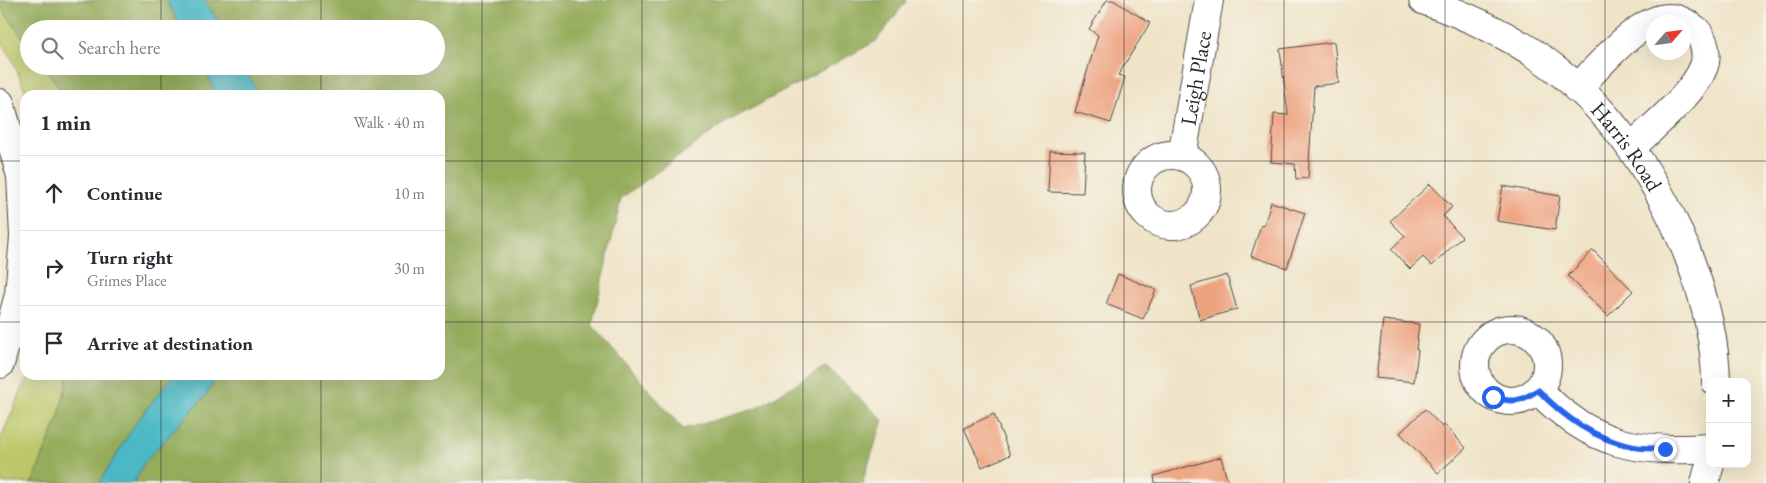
<!DOCTYPE html>
<html lang="en">
<head>
<meta charset="utf-8">
<style>
	body { margin:0; font-family:"EB Garamond",serif; background:#f7f7f7; color:#2b2b33 }
	.controls { position:absolute; right:15px; bottom:15px; display:grid; overflow:hidden; border-radius:10px; box-shadow:0 5px 20px #0002 }
	.controls button { width:45px; height:45px; display:grid; place-items:center; padding:0; border:0; border-bottom:1px solid #e1e1e2; background:#fff; color:#2b2b33; font:25px sans-serif }
	.compass { position:absolute; left:1646px; top:15px; width:45px; height:45px; border-radius:50%; background:#fff; box-shadow:0 5px 20px #0002; rotate:62deg }
	.stop { position:absolute; width:15px; height:15px; margin:-11px; border:4px solid #2563eb; border-radius:50%; background:#fff }
	.stop.end { background:#2563eb; border-color:#fff; box-shadow:0 1px 5px #0008 }
	.list { margin:0; padding:0; list-style:none }
	h2 { display:flex; justify-content:space-between; align-items:center; height:65px; margin:0; padding:0 20px; font-size:21px }
	h2 small { font-size:16px; font-weight:400; color:#7c7c81 }
	.list li { display:grid; grid-template-columns:32px 1fr auto; gap:15px; align-items:center; box-sizing:border-box; height:75px; padding:0 20px; border-top:1px solid #e1e1e2 }
	.list b { display:block; font-size:19px; white-space:nowrap }
	.list p { margin:0; font-size:16px; white-space:nowrap; color:#7c7c81 }
	.list em { font-size:16px; font-style:normal; color:#7c7c81 }
	.icon { flex:none; width:28px; height:28px; fill:none; stroke:currentColor; stroke-width:2; stroke-linecap:round; stroke-linejoin:round }
	.map { position:relative; flex:none; width:1766px; height:483px; overflow:hidden }
	.search { position:absolute; background:#fff; box-shadow:0 5px 20px #0002; left:20px; top:20px; width:425px; height:55px; display:flex; align-items:center; gap:12px; box-sizing:border-box; padding:0 18px; border-radius:28px; color:#7c7c81; font-size:19px }
	.panel { position:absolute; background:#fff; box-shadow:0 5px 20px #0002; left:20px; top:90px; width:425px; height:290px; border-radius:15px }
	.map>svg:first-child { display:block }
	.green { fill:#bbc768; stroke:#73794a }
	.forest { fill:#94ac5c; stroke:#606c44 }
	.water { fill:#4bb8c5; stroke:#3b7278 }
	.building { fill:#eea380 }
	.lines { fill:none; stroke-linecap:round; stroke-linejoin:round }
	.minor-casing { stroke:#484743; stroke-width:30 }
	.minor { stroke:#fff; stroke-width:28 }
	.route { stroke:#2563eb; stroke-width:6 }
	.grid { fill:none; stroke:#2b2b2b; stroke-width:1; stroke-opacity:0.55 }
	.labels { text-anchor:middle; dominant-baseline:central; stroke-width:4; stroke-linejoin:round; paint-order:stroke }
	.street-label { font-size:22px; fill:#2b2b2b; stroke:#f7f3e8 }
</style>
</head>
<body>
<div class="map">
<svg width="1766" height="483" viewBox="0 0 1766 483">
	<rect width="100%" height="100%" fill="#f7f3e8"/>
	<filter id="ink" filterUnits="userSpaceOnUse"><feTurbulence type="fractalNoise" baseFrequency=".02" numOctaves="2"/><feDisplacementMap in="SourceGraphic" scale="10" xChannelSelector="R" yChannelSelector="G"/><feConvolveMatrix kernelMatrix="1 2 1 2 8 2 1 2 1" color-interpolation-filters="sRGB"/></filter>
	<filter id="wash" filterUnits="userSpaceOnUse"><feTurbulence type="fractalNoise" baseFrequency=".0096" numOctaves="4" result="noise"/><feDisplacementMap in="SourceGraphic" scale="20" xChannelSelector="R" yChannelSelector="G"/><feGaussianBlur stdDeviation="1.12" result="paint"/><feColorMatrix in="noise" values="0 0 0 0 0 0 0 0 0 0 0 0 0 0 0 0 0 1.4 0 .05"/><feComposite in="paint" operator="in"/></filter>
	<g filter="url(#wash)">
		<rect width="100%" height="100%" fill="#efe4c8"/>
		<g class="green">
			<polygon points="0,6 29,46 29,66 44,66 64,95 27,95 13,61 0,39"/>
			<polygon points="28,375 69,375 58,419 32,483 0,483 0,440"/>
		</g>
		<g class="forest">
			<polygon points="0,0 166,0 183,29 29,29 29,46 0,6"/>
			<polygon points="204,0 907,0 876,41 725,123 621,198 592,325 683,429 755,409 826,366 883,420 863,480 865,483 134,483 144,463 207,394 217,375 440,375 440,95 259,95 244,66 436,66 436,29 224,29"/>
			<polygon points="44,66 203,66 217,95 64,95"/>
			<polygon points="69,375 174,375 138,420 99,483 32,483 58,419"/>
		</g>
		<g class="water">
			<polygon points="166,0 204,0 224,29 183,29"/>
			<polygon points="203,66 244,66 259,95 217,95"/>
			<polygon points="174,375 217,375 207,394 144,463 134,483 99,483 138,420"/>
		</g>
		<g id="blocks">
			<g class="building">
				<polygon points="1107,0 1113,0 1150,23 1118,75 1125,77 1111,123 1075,112 1098,35 1089,29"/>
				<polygon points="1334,42 1339,83 1314,86 1308,178 1296,179 1295,164 1271,162 1274,114 1288,115 1280,49"/>
				<polygon points="1050,151 1085,152 1083,193 1048,192"/>
				<polygon points="1430,184 1452,207 1443,216 1462,237 1432,266 1423,257 1410,269 1391,249 1405,236 1390,221"/>
				<polygon points="1503,186 1560,196 1555,230 1497,221"/>
				<polygon points="1271,202 1305,213 1287,268 1251,256 1261,225 1264,226"/>
				<polygon points="1593,250 1633,291 1608,316 1568,276"/>
				<polygon points="1118,274 1156,290 1143,319 1106,304"/>
				<polygon points="1227,275 1237,309 1200,320 1191,286"/>
				<polygon points="1383,320 1419,324 1416,349 1418,350 1414,382 1376,378"/>
				<polygon points="1425,409 1442,427 1445,425 1466,448 1438,473 1400,433"/>
				<polygon points="994,414 1010,455 982,467 964,428"/>
				<polygon points="1221,457 1228,483 1155,483 1154,476"/>
			</g>
		</g>
	</g>
	<g filter="url(#ink)">
		<use href="#blocks" fill-opacity="0" stroke="#484743" stroke-width="1"/>
		<g class="lines">
			<defs>
				<g id="minor">
					<path id="s1" d="M1423,0C1471,17 1517,38 1557,70C1585,92 1611,120 1632,150C1676,212 1715,305 1716,382"/>
					<path d="M1577,89C1597,68 1639,17 1669,18C1679,18 1688,24 1696,30C1704,38 1708,55 1704,66C1694,94 1653,126 1631,148"/>
					<polyline points="0,103 21,176 24,237 19,295 0,364"/>
					<circle cx="1172" cy="190" r="35"/>
					<path id="s2" d="M1182,156L1209,0"/>
					<circle cx="1511" cy="365" r="36"/>
					<path d="M1538,390C1591,445 1636,453 1710,448"/>
					<polyline points="1705,483 1710,464"/>
				</g>
			</defs>
			<use href="#minor" class="minor-casing"/>
			<use href="#minor" class="minor"/>
		</g>
	</g>
	<g class="lines" filter="url(#ink)">
		<path class="route" d="M1493,397C1513,403 1520,402 1538,390C1565,418 1594,439 1634,447C1644,449 1655,448 1665,449"/>
	</g>
	<path class="grid" d="M161,0V29M321,0V29M482,0V483M642,0V483M803,0V483M963,0V483M1124,0V483M1284,0V483M1445,0V483M1605,0V483M161,66V95M321,66V95M0,161H25M440,161H1766M0,322H25M440,322H1766M161,375V483M321,375V483"/>
	<g class="labels">
		<g class="street-label">
			<text stroke="none"><textPath href="#s2" startOffset="79">Leigh Place</textPath></text>
			<text stroke="none"><textPath href="#s1" startOffset="256">Harris Road</textPath></text>
		</g>
	</g>
</svg>
<div class="controls">
<button>+</button>
<button>−</button>
</div>
<svg class="compass" viewBox="-18 -18 36 36"><path d="M0-13l5 13h-10z" fill="#e53935"/><path d="M0 13l5-13h-10z" fill="#7c7c81"/></svg>
<div class="stop" style="left:1493px;top:397px"></div>
<div class="stop end" style="left:1665px;top:449px"></div>
<div class="search"><svg class="icon" aria-label="search" viewBox="0 0 24 24"><circle cx="10" cy="10" r="6"/><path d="M15 15l6 6"/></svg>Search here</div>
<section class="panel">
<h2>1 min<small>Walk · 40 m</small></h2>
<ul class="list">
<li><svg class="icon" aria-label="ahead" viewBox="0 0 24 24"><path d="M12 20V5M6 11l6-6 6 6"/></svg><div><b>Continue</b></div><em>10 m</em></li>
<li><svg class="icon" aria-label="right" viewBox="0 0 24 24"><path d="M7 20v-9h11M14 6l5 5-5 5"/></svg><div><b>Turn right</b><p>Grimes Place</p></div><em>30 m</em></li>
<li><svg class="icon" aria-label="arrive" viewBox="0 0 24 24"><path d="M6 21V4h12l-3 4 3 4H6"/></svg><div><b>Arrive at destination</b></div></li>
</ul>
</section>
</div>
</body>
</html>
